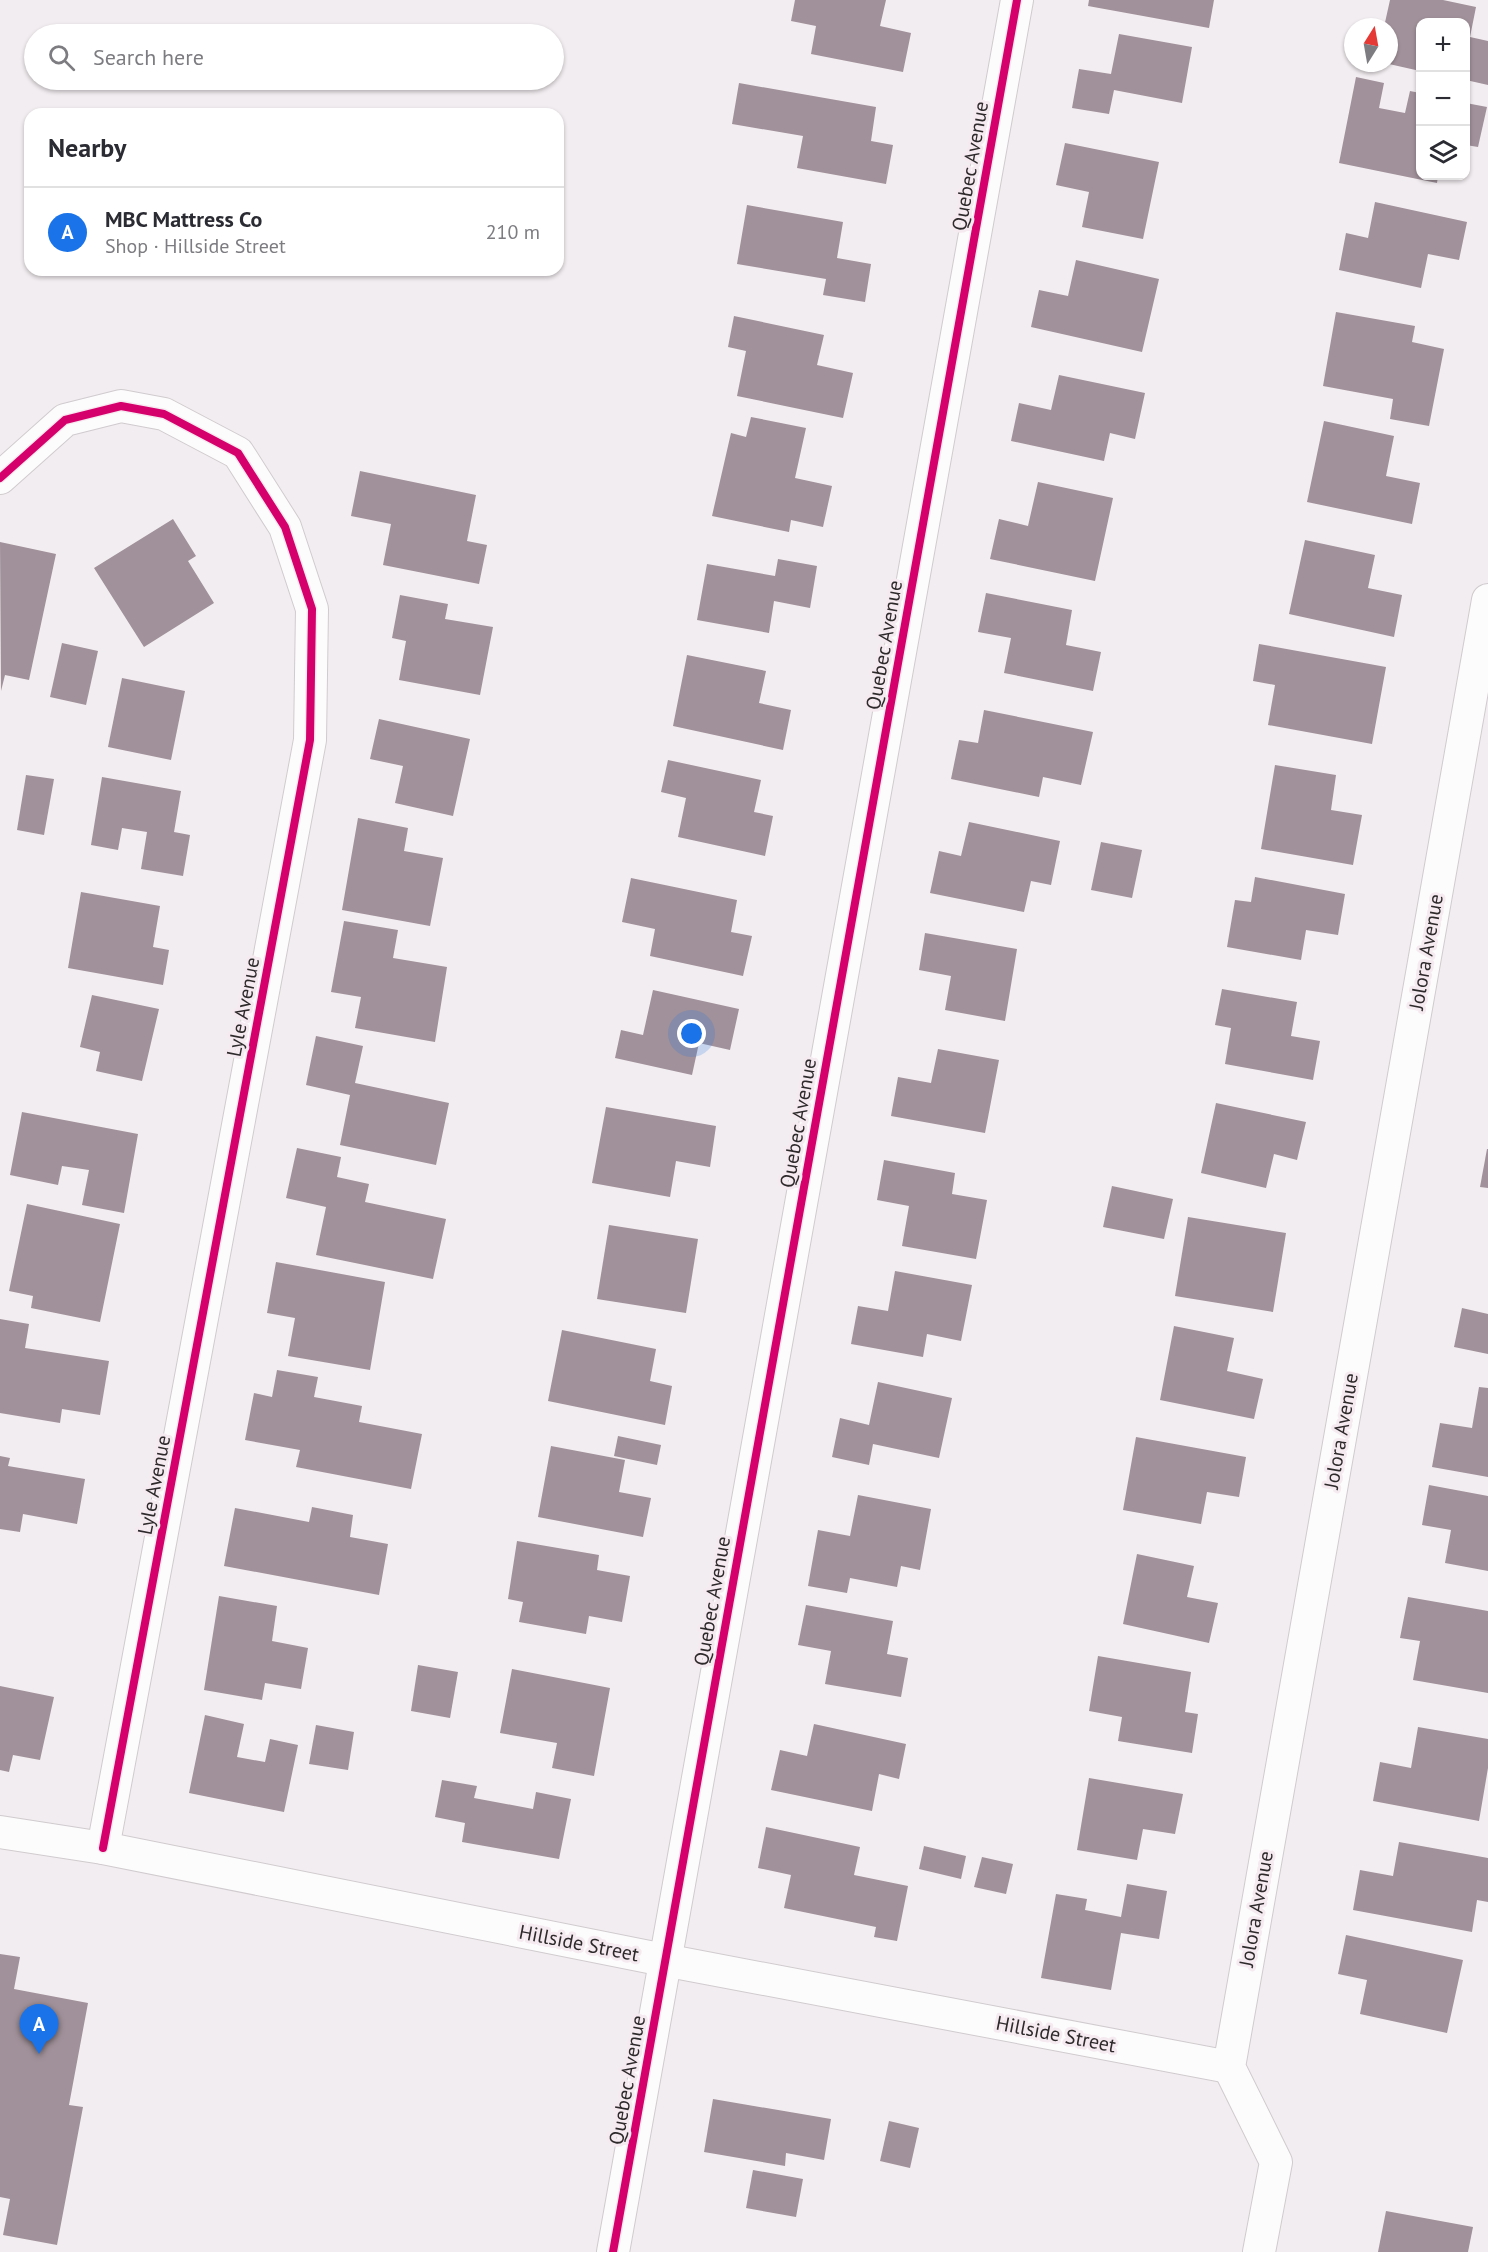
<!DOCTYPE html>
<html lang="en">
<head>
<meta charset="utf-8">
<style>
	body { margin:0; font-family:"PT Sans",sans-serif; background:#f2f2f3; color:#2b2b33 }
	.controls { position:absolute; right:18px; top:18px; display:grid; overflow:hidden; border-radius:12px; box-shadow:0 2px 4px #0004 }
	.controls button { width:54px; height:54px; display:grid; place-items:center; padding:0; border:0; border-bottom:2px solid #e1e1e2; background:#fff; color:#2b2b33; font:30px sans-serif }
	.compass { position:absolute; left:1344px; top:18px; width:54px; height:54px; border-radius:50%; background:#fff; box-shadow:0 2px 4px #0004; rotate:11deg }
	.you { position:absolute; left:692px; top:1034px; width:21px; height:21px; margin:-15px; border:4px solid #fff; border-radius:50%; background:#1a73e8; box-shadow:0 0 0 9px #1a73e833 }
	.badge { display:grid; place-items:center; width:39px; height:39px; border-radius:50%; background:#1a73e8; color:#fff; font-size:20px; font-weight:700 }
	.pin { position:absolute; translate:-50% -50px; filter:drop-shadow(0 2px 3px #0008) }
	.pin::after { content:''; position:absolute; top:32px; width:21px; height:18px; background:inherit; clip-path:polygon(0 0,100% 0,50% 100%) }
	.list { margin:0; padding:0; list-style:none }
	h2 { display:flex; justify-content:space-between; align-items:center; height:78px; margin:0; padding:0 24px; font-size:26px }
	h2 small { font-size:20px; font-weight:400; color:#7c7c81 }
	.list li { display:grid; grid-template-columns:39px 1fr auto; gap:18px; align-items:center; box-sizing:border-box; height:90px; padding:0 24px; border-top:2px solid #e1e1e2 }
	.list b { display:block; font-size:22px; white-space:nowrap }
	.list p { margin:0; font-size:20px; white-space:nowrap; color:#7c7c81 }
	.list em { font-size:20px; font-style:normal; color:#7c7c81 }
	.icon { flex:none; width:33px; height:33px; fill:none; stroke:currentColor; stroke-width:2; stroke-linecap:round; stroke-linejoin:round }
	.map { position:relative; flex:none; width:1488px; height:2252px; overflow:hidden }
	.search { position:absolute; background:#fff; box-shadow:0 2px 4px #0004; left:24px; top:24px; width:540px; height:66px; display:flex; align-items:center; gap:15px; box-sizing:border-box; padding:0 21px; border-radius:33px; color:#7c7c81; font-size:22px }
	.panel { position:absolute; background:#fff; box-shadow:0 2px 4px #0004; left:24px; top:108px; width:540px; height:168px; border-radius:18px }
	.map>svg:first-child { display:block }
	.building { fill:#a1919a }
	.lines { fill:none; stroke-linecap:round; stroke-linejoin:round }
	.street-casing { stroke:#d0cbce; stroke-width:34 }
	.street { stroke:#fdfcfd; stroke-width:32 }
	.cycleway-casing { stroke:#f5eaf0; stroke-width:11 }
	.cycleway { stroke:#d6006c; stroke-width:8 }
	.labels { text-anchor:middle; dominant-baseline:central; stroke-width:6; stroke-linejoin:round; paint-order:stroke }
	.street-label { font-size:20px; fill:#2e2a2c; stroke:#f5eaf0 }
</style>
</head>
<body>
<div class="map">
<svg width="1488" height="2252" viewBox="0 0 1488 2252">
	<rect width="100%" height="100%" fill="#f2edf0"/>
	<g class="building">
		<polygon points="795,0 886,0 880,26 911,33 903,72 811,54 816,26 791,21"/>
		<polygon points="1089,0 1214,0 1209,28 1088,6"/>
		<polygon points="1390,0 1443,0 1476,7 1470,37 1488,41 1488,85 1466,80 1466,22 1420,22 1420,71 1389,64 1389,27 1384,27"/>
		<polygon points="1119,34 1192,47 1182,103 1114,90 1109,114 1072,108 1079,69 1111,74"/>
		<polygon points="1356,77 1384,83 1379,108 1405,113 1410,91 1420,93 1420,176 1438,176 1437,183 1339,163"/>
		<polygon points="739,83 876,107 871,141 893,145 886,184 797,168 803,136 732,124"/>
		<polygon points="1466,103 1487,107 1478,147 1466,145"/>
		<polygon points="1065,143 1159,162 1143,239 1082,227 1089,192 1056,185"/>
		<polygon points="1375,202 1467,222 1459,260 1428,254 1421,288 1339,270 1346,233 1368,238"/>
		<polygon points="747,205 843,222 837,258 871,264 865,302 823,295 826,279 737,264"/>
		<polygon points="1076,260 1159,279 1142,352 1031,327 1039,290 1068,296"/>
		<polygon points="1336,312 1415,326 1412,342 1444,349 1429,426 1390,419 1393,399 1323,386"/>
		<polygon points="734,316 824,335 817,365 853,373 843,418 737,396 746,351 728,347"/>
		<polygon points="1059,375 1145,393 1135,439 1110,433 1104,461 1011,441 1019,403 1051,410"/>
		<polygon points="751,417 806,428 795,478 832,486 823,527 791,520 789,532 712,516 731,433 746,437"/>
		<polygon points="1324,421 1394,436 1386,476 1420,483 1412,524 1307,502"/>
		<polygon points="360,471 476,495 467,541 487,545 479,584 383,565 391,524 351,516"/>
		<polygon points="1038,482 1113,498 1095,581 990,559 999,519 1028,526"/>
		<polygon points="173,519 196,556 188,561 214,603 144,647 94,568"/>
		<polygon points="1305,540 1375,555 1368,588 1402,595 1394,637 1289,614"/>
		<polygon points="0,542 56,554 29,680 5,675 1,691"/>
		<polygon points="778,559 817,566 810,608 774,601 769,633 697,620 707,564 775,576"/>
		<polygon points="986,593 1072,610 1066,645 1101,652 1093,691 1004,673 1011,638 978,632"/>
		<polygon points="400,595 448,604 445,619 493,627 480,695 399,680 406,641 392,638"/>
		<polygon points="62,643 98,651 86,705 50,697"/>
		<polygon points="1259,644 1386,667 1372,744 1268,725 1275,685 1253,681"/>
		<polygon points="687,655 766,671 759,703 791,710 783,750 673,726"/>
		<polygon points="122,678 185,691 171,760 108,747"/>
		<polygon points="984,710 1093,732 1081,785 1043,777 1039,797 951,779 959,740 978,743"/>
		<polygon points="379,719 470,739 453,816 395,803 403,766 370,759"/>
		<polygon points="668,760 761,780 754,812 773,816 765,856 678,837 686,798 661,792"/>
		<polygon points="1275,765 1336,775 1331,810 1362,815 1353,865 1261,849"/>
		<polygon points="26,775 54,779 44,835 17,830"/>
		<polygon points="102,777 181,791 174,832 190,835 183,876 141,869 147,832 122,828 118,850 91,845"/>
		<polygon points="358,818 408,828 404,851 443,858 430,926 342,910"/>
		<polygon points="969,822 1060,841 1051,885 1031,881 1024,912 930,893 939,851 961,856"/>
		<polygon points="1101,842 1142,850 1132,898 1091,890"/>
		<polygon points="1255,877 1345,894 1338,935 1306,930 1301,960 1227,947 1235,900 1251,902"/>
		<polygon points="631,878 737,900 731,932 752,936 743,976 650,956 655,929 622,922"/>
		<polygon points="81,892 160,906 153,947 169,950 163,985 68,968"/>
		<polygon points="344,921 398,930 393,958 447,967 435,1042 355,1028 361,997 331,992"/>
		<polygon points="925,933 1017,949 1005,1021 945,1010 951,976 919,970"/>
		<polygon points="1222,989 1297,1002 1291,1036 1320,1041 1313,1080 1225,1064 1231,1028 1215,1025"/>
		<polygon points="653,990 739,1009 730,1050 699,1043 692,1075 615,1058 621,1030 643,1035"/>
		<polygon points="92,995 159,1009 142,1081 96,1071 100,1052 80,1047"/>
		<polygon points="316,1036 363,1046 355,1083 449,1103 436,1165 340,1145 350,1095 306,1085"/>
		<polygon points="938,1049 999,1060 985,1133 891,1116 898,1077 931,1083"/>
		<polygon points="1216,1103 1306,1122 1297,1160 1274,1154 1266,1188 1201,1173"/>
		<polygon points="606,1107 716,1126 710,1167 676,1161 670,1197 592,1183"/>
		<polygon points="22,1112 138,1134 124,1213 82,1205 89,1170 62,1166 58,1185 10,1175"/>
		<polygon points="297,1148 341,1157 337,1177 369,1184 365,1202 446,1219 433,1279 316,1255 326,1207 286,1198"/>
		<polygon points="1487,1149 1488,1149 1488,1188 1480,1187"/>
		<polygon points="884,1160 955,1173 952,1194 987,1200 976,1259 902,1246 909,1206 877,1200"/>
		<polygon points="1112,1186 1173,1199 1164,1239 1103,1227"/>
		<polygon points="27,1204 120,1224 100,1322 31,1308 33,1296 9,1291"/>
		<polygon points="1188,1217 1286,1233 1273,1312 1175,1296"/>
		<polygon points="609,1225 698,1239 686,1313 597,1299"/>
		<polygon points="276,1262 385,1282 370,1370 288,1356 295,1318 267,1313"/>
		<polygon points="895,1271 972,1285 961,1341 927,1334 923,1357 851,1344 858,1306 888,1311"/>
		<polygon points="1462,1308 1488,1314 1488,1354 1454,1347"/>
		<polygon points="0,1319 29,1324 25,1348 109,1361 100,1415 62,1409 60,1423 0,1413"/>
		<polygon points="1174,1326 1234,1338 1227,1371 1263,1379 1254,1419 1160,1400"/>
		<polygon points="562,1330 656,1349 650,1381 672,1386 665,1425 548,1401"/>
		<polygon points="277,1370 318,1377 314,1397 362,1406 359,1422 422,1434 411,1489 296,1467 300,1450 245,1440 254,1393 272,1397"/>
		<polygon points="878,1382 952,1398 939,1458 873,1444 869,1465 832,1457 840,1418 869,1425"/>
		<polygon points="1479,1387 1488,1388 1488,1477 1432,1467 1440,1423 1472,1428"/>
		<polygon points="618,1436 661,1445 657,1465 614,1456"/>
		<polygon points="1136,1437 1246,1457 1239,1497 1207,1492 1201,1524 1123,1510"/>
		<polygon points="551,1446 625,1460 619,1492 651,1498 643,1537 538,1517"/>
		<polygon points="0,1456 10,1458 8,1466 85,1479 77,1524 23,1514 20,1532 0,1529"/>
		<polygon points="1429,1485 1488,1496 1488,1571 1445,1563 1451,1530 1422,1525"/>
		<polygon points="858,1495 931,1509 920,1570 901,1566 897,1587 850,1578 847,1593 808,1586 818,1530 850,1536"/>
		<polygon points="312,1507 353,1515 350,1537 388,1544 379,1595 224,1566 235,1508 309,1522"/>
		<polygon points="517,1541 599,1555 597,1570 630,1576 622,1622 589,1616 586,1634 519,1622 523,1602 508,1599"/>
		<polygon points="1137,1554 1194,1566 1187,1597 1218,1603 1209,1643 1123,1624"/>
		<polygon points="219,1596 277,1606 272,1641 308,1648 301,1689 265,1683 262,1700 204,1690"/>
		<polygon points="1408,1597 1488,1611 1488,1693 1413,1680 1420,1641 1400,1638"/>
		<polygon points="806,1605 893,1621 887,1654 908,1658 901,1697 825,1684 831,1651 798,1645"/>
		<polygon points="1098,1656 1191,1672 1185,1712 1198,1714 1192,1753 1118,1741 1122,1717 1089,1711"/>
		<polygon points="418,1665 458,1672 450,1718 411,1711"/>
		<polygon points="512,1669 610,1688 594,1776 552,1768 557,1743 500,1733"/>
		<polygon points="0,1686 54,1697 40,1760 13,1755 9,1772 0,1770"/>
		<polygon points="205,1715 244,1724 237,1757 265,1762 270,1739 298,1745 284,1812 189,1793"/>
		<polygon points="814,1724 906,1744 899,1779 879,1774 872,1811 771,1790 780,1750 807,1756"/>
		<polygon points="316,1725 354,1732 348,1770 309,1764"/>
		<polygon points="1418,1727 1488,1739 1488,1768 1479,1821 1373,1801 1380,1762 1411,1768"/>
		<polygon points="1089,1778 1183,1794 1175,1834 1143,1829 1137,1860 1077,1850"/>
		<polygon points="442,1780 477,1786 474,1798 533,1809 536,1792 571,1799 559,1859 462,1842 465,1823 435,1817"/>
		<polygon points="766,1827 860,1847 854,1875 908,1886 897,1941 874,1937 876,1927 784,1908 791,1875 758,1868"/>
		<polygon points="1399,1842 1488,1858 1488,1902 1477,1900 1472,1932 1353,1910 1360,1870 1393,1876"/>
		<polygon points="924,1846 966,1856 961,1879 919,1869"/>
		<polygon points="982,1857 1013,1864 1006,1894 974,1887"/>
		<polygon points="1127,1884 1167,1891 1159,1939 1121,1933 1111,1990 1041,1978 1056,1894 1087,1899 1085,1910 1121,1917"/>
		<polygon points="1346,1935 1463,1960 1447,2033 1360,2014 1367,1980 1338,1974"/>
		<polygon points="0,1954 20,1957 14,1989 88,2003 69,2105 83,2107 57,2245 3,2235 10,2199 0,2197"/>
		<polygon points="713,2099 831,2119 824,2160 786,2153 785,2166 704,2152"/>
		<polygon points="889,2121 919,2128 910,2168 880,2161"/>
		<polygon points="753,2170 803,2179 796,2217 746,2208"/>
		<polygon points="1386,2211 1473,2227 1468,2252 1378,2252"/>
	</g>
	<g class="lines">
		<defs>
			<g id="street">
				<polyline points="0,478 65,420 121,406 164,414 238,453 285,527 312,609 310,740 103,1848"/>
				<polyline points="0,1832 103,1848 664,1960 1229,2067"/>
				<polyline points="613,2252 1017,0"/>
				<polyline points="1259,2252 1276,2162 1229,2067 1488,600"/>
			</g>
		</defs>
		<use href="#street" class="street-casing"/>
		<use href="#street" class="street"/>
		<defs>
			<g id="cycleway">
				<polyline points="0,478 65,420 121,406 164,414 238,453 285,527 312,609 310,740 103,1848"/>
				<polyline points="613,2252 1017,0"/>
			</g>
		</defs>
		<use href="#cycleway" class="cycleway-casing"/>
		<use href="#cycleway" class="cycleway"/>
	</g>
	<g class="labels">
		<g class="street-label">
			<text transform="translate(970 166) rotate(-80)">Quebec Avenue</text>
			<text transform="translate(884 645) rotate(-80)">Quebec Avenue</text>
			<text transform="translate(1426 952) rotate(-80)">Jolora Avenue</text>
			<text transform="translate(243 1007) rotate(-79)">Lyle Avenue</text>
			<text transform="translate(798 1123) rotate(-80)">Quebec Avenue</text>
			<text transform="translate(1341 1431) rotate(-80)">Jolora Avenue</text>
			<text transform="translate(154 1485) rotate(-79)">Lyle Avenue</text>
			<text transform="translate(712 1601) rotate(-80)">Quebec Avenue</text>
			<text transform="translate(1256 1909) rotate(-80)">Jolora Avenue</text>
			<text transform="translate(579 1943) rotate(11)">Hillside Street</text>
			<text transform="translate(1056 2034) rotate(11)">Hillside Street</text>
			<text transform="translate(627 2080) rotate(-80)">Quebec Avenue</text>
		</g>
	</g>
</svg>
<div class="controls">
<button>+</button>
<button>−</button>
<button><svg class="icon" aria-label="layers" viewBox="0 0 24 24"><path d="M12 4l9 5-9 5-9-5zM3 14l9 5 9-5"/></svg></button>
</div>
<svg class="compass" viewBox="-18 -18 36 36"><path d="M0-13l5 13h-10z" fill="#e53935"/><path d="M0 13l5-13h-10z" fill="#7c7c81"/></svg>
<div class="you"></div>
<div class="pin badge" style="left:39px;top:2054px">A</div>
<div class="search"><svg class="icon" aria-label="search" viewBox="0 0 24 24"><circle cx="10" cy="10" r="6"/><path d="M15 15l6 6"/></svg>Search here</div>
<section class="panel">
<h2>Nearby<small></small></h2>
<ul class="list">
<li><span class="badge">A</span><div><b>MBC Mattress Co</b><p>Shop · Hillside Street</p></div><em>210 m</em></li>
</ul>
</section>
</div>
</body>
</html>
